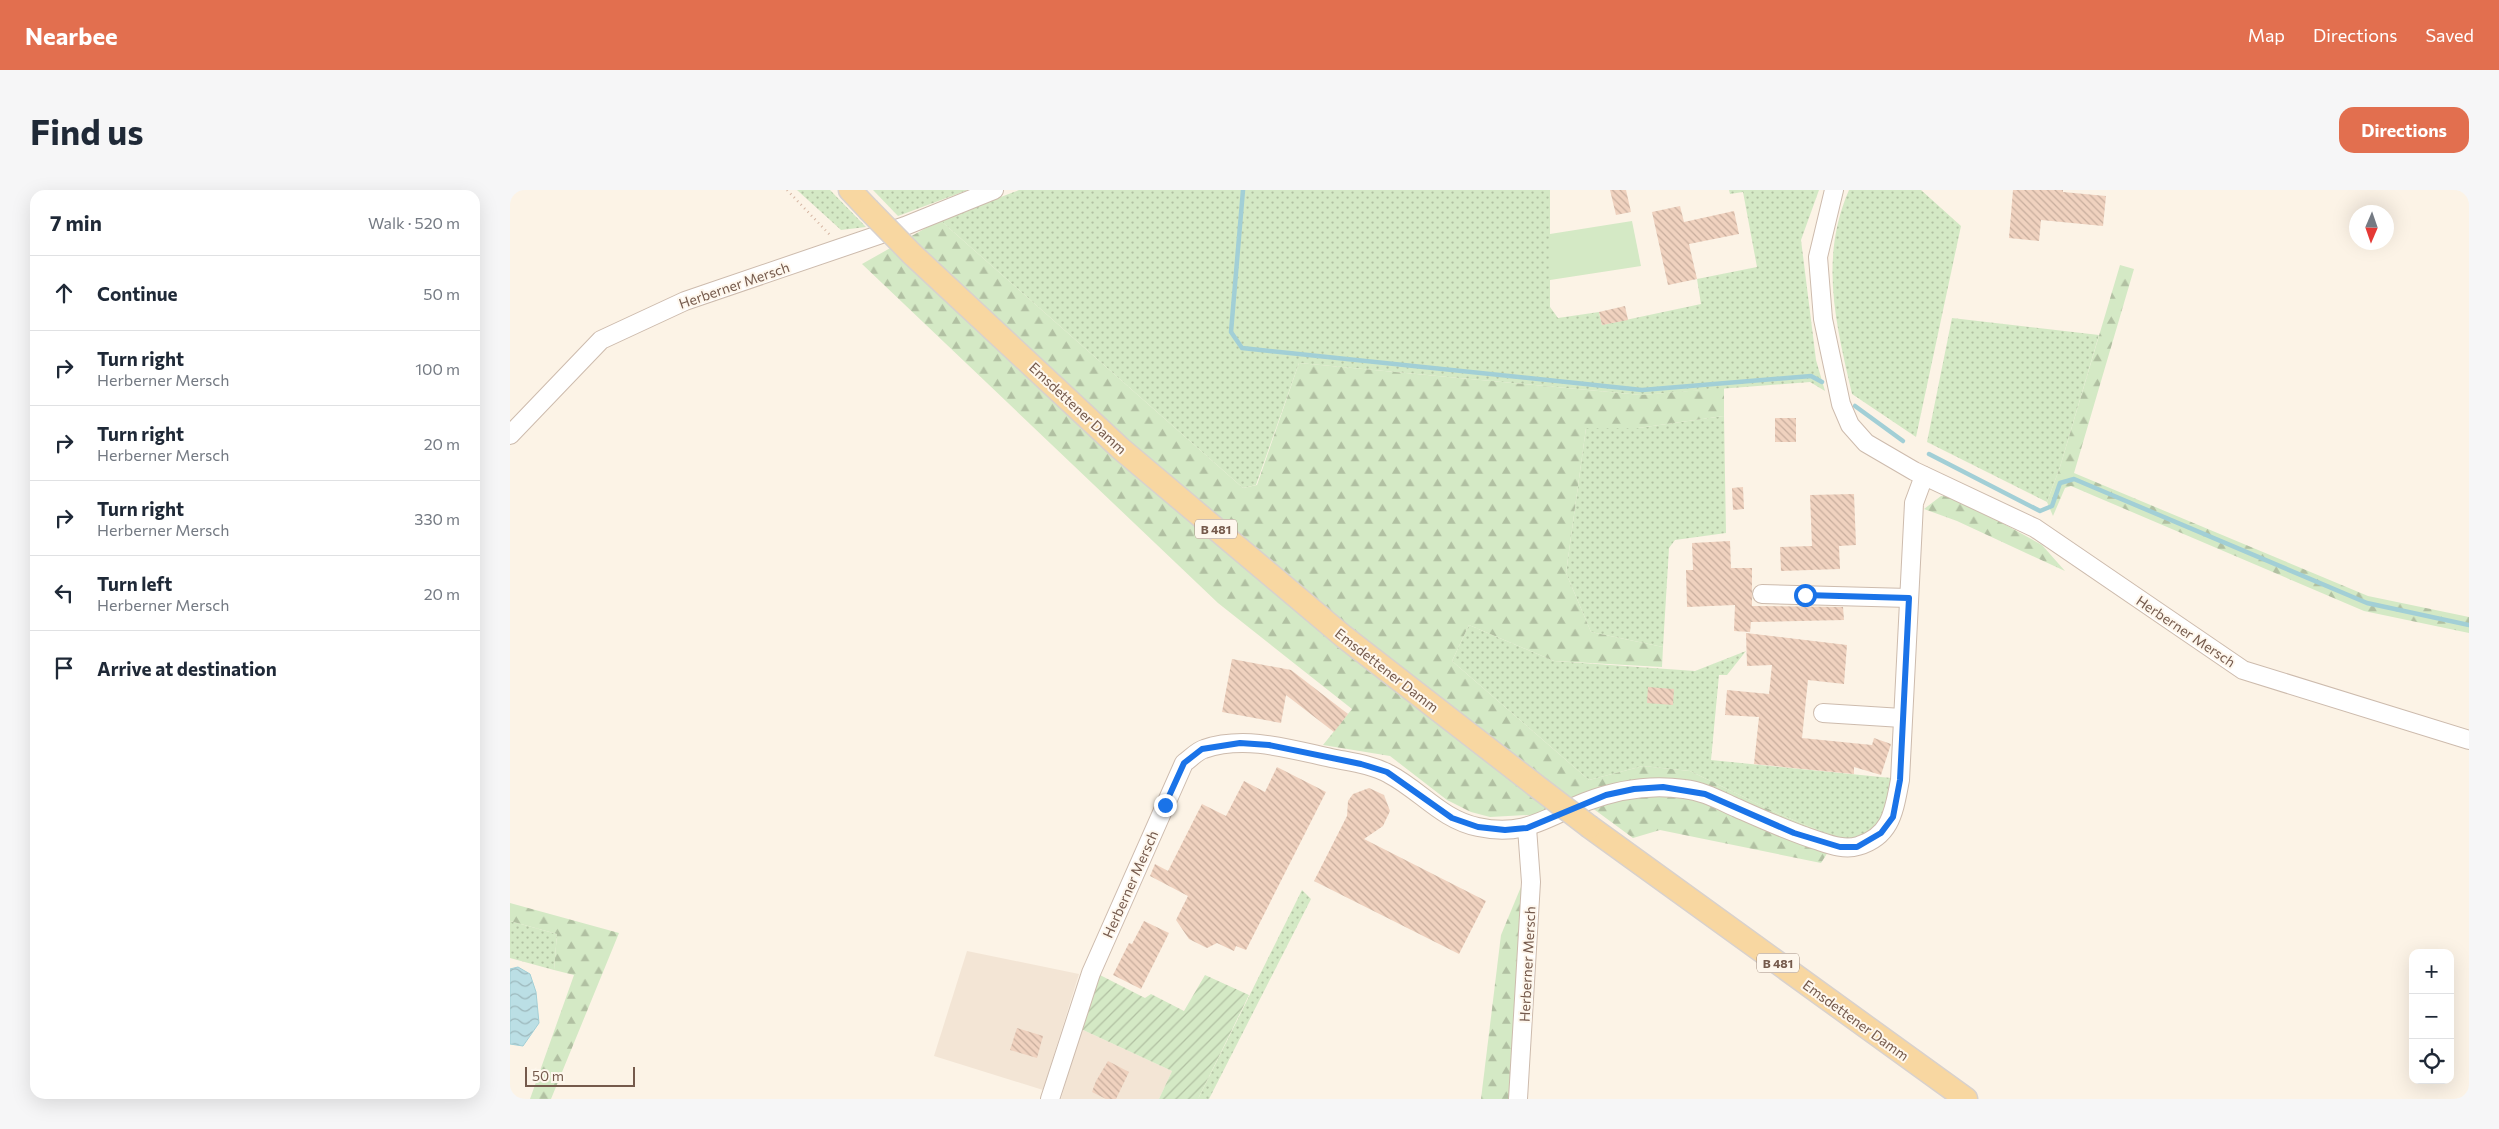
<!DOCTYPE html>
<html lang="en">
<head>
<meta charset="utf-8">
<style>
	body { margin:0; font-family:Commissioner,sans-serif; background:#f6f6f7; color:#1f2937 }
	.controls { position:absolute; right:15px; bottom:15px; display:grid; overflow:hidden; border-radius:10px; box-shadow:0 5px 20px #0002 }
	.controls button { width:45px; height:45px; display:grid; place-items:center; padding:0; border:0; border-bottom:1px solid #e0e1e3; background:#fff; color:#1f2937; font:25px sans-serif }
	.compass { position:absolute; left:1839px; top:15px; width:45px; height:45px; border-radius:50%; background:#fff; box-shadow:0 5px 20px #0002; rotate:182deg }
	.scale { position:absolute; left:15px; bottom:12px; width:110px; box-sizing:border-box; padding-left:5px; border:2px solid #755a4c; border-top:0; font-size:14px; line-height:18px; white-space:nowrap; color:#755a4c; -webkit-text-stroke:4px #fef7ed; paint-order:stroke }
	.stop { position:absolute; width:15px; height:15px; margin:-11px; border:4px solid #1a73e8; border-radius:50%; background:#fff }
	.stop.end { background:#1a73e8; border-color:#fff; box-shadow:0 1px 5px #0008 }
	.list { margin:0; padding:0; list-style:none }
	h2 { display:flex; justify-content:space-between; align-items:center; height:65px; margin:0; padding:0 20px; font-size:21px }
	h2 small { font-size:16px; font-weight:400; color:#747a83 }
	.list li { display:grid; grid-template-columns:32px 1fr auto; gap:15px; align-items:center; box-sizing:border-box; height:75px; padding:0 20px; border-top:1px solid #e0e1e3 }
	.list b { display:block; font-size:19px; white-space:nowrap }
	.list p { margin:0; font-size:16px; white-space:nowrap; color:#747a83 }
	.list em { font-size:16px; font-style:normal; color:#747a83 }
	.icon { flex:none; width:28px; height:28px; fill:none; stroke:currentColor; stroke-width:2; stroke-linecap:round; stroke-linejoin:round }
	.map { position:relative; flex:none; width:1959px; height:909px; overflow:hidden; border-radius:15px }
	header { display:flex; align-items:center; gap:30px; box-sizing:border-box; height:70px; padding:0 25px; background:#e26f4f; color:#fff }
	header strong { font-size:24px }
	nav { display:flex; gap:28px; margin-inline-start:auto; font-size:18px }
	.intro { display:flex; align-items:center; justify-content:space-between; box-sizing:border-box; height:120px; padding:0 30px }
	h1 { margin:0; font-size:35px }
	.button { padding:12px 22px; border-radius:15px; background:#e26f4f; color:#fff; font-size:18px; font-weight:700 }
	main { display:flex; gap:30px; padding:0 30px }
	aside { flex:1; background:#fff; border-radius:15px; box-shadow:0 5px 20px #0002 }
	.map>svg:first-child { display:block }
	.residential { fill:#f3e5d5 }
	.grass { fill:url(#grass-dots) }
	.forest { fill:url(#forest-firs) }
	.garden { fill:url(#garden-furrows) }
	.pitch { fill:#d4e9c5 }
	.water { fill:url(#water-waves); stroke:#a2cfd6 }
	.lines { fill:none; stroke-linecap:round; stroke-linejoin:round }
	.stream { stroke:#a2cfd6; stroke-width:4.5 }
	.building { fill:url(#building-back-hatch) }
	.minor-casing { stroke:#cdbbad; stroke-width:20 }
	.major-casing { stroke:#d8d1cd; stroke-width:25 }
	.path { stroke:#d5b5a2; stroke-width:2.5; stroke-dasharray:1 4; stroke-linecap:butt }
	.minor { stroke:#fff; stroke-width:18 }
	.major { stroke:#f8d7a1; stroke-width:22 }
	.major-bridge-casing { stroke:#d8d1cd; stroke-width:25; stroke-linecap:butt }
	.major-bridge { stroke:#f8d7a1; stroke-width:22 }
	.route { stroke:#1a73e8; stroke-width:6 }
	.labels { text-anchor:middle; dominant-baseline:central; stroke-width:4; stroke-linejoin:round; paint-order:stroke }
	.shield { fill:#fef7ed; stroke:#9e897c; stroke-width:1 }
	.shield-label { font-size:12px; font-weight:bold; fill:#755a4c }
	.street-label { font-size:14px; fill:#755a4c; stroke:#fef7ed }
</style>
</head>
<body>
<header>
<strong>Nearbee</strong>
<nav><a>Map</a><a>Directions</a><a>Saved</a></nav>
</header>
<div class="intro"><h1>Find us</h1><a class="button">Directions</a></div>
<main>
<aside>
<h2>7 min<small>Walk · 520 m</small></h2>
<ul class="list">
<li><svg class="icon" aria-label="ahead" viewBox="0 0 24 24"><path d="M12 20V5M6 11l6-6 6 6"/></svg><div><b>Continue</b></div><em>50 m</em></li>
<li><svg class="icon" aria-label="right" viewBox="0 0 24 24"><path d="M7 20v-9h11M14 6l5 5-5 5"/></svg><div><b>Turn right</b><p>Herberner Mersch</p></div><em>100 m</em></li>
<li><svg class="icon" aria-label="right" viewBox="0 0 24 24"><path d="M7 20v-9h11M14 6l5 5-5 5"/></svg><div><b>Turn right</b><p>Herberner Mersch</p></div><em>20 m</em></li>
<li><svg class="icon" aria-label="right" viewBox="0 0 24 24"><path d="M7 20v-9h11M14 6l5 5-5 5"/></svg><div><b>Turn right</b><p>Herberner Mersch</p></div><em>330 m</em></li>
<li><svg class="icon" aria-label="left" viewBox="0 0 24 24"><path d="M17 20v-9H6M10 6l-5 5 5 5"/></svg><div><b>Turn left</b><p>Herberner Mersch</p></div><em>20 m</em></li>
<li><svg class="icon" aria-label="arrive" viewBox="0 0 24 24"><path d="M6 21V4h12l-3 4 3 4H6"/></svg><div><b>Arrive at destination</b></div></li>
</ul>
</aside>
<div class="map">
<svg width="1959" height="909" viewBox="0 0 1959 909">
	<defs>
		<pattern id="grass-dots" width="8" height="8" patternUnits="userSpaceOnUse" patternTransform="scale(1.25)"><rect width="8" height="8" fill="#d4e9c5"/><path d="M2 2h.1M6 6h.1" fill="none" stroke="#b1c0a2" stroke-width="1.8" stroke-linecap="round"/></pattern>
		<pattern id="forest-firs" width="22" height="20" patternUnits="userSpaceOnUse" patternTransform="scale(1.25)"><rect width="22" height="20" fill="#d4e9c5"/><path d="M5 1l3.5 6h-7zM16 11l3.5 6h-7z" fill="#b1c0a2"/></pattern>
		<pattern id="garden-furrows" width="10" height="10" patternUnits="userSpaceOnUse" patternTransform="scale(1.25)"><rect width="10" height="10" fill="#d4e9c5"/><path d="M-1 1l2-2M0 10L10 0M9 11l2-2" fill="none" stroke="#b1c0a2"/></pattern>
		<pattern id="water-waves" width="16" height="10" patternUnits="userSpaceOnUse" patternTransform="scale(1.25)"><rect width="16" height="10" fill="#bbdfe5"/><path d="M0 5q4-4 8 0t8 0" fill="none" stroke="#9db8bc"/></pattern>
		<pattern id="building-back-hatch" width="6" height="6" patternUnits="userSpaceOnUse" patternTransform="scale(1.25)"><rect width="6" height="6" fill="#f0d2bf"/><path d="M-1 5l2 2M0 0l6 6M5-1l2 2" fill="none" stroke="#c7ad9d"/></pattern>
	</defs>
	<rect width="100%" height="100%" fill="#fcf3e6"/>
	<g class="residential">
		<polygon points="457,761 569,784 533,900 424,866"/>
		<polygon points="571,839 662,881 649,909 551,909"/>
	</g>
	<g class="grass">
		<polygon points="287,0 320,0 356,37 331,40"/>
		<polygon points="363,0 458,0 388,26"/>
		<polygon points="509,0 1040,0 1040,117 1048,128 1089,122 1092,135 1191,114 1187,89 1247,77 1233,2 1220,4 1219,0 1309,0 1291,50 1306,170 1315,201 1300,192 1131,205 789,173 746,295 733,298 430,30"/>
		<path d="M1339,0H1411L1451,36L1406,247L1342,204C1326,134 1309,69 1339,0Z"/>
		<polygon points="1442,128 1589,145 1550,277 1537,312 1417,252"/>
		<polygon points="1214,226 1216,343 1165,350 1159,358 1153,457 1081,442 1056,383 1076,238 1128,238"/>
		<polygon points="959,435 1044,471 1185,481 1236,461 1217,485 1209,485 1201,570 1381,588 1376,622 1364,640 1347,650 1327,648 1267,623 1180,581 1133,576 1079,590 942,471"/>
		<polygon points="792,700 801,709 699,909 688,909"/>
		<polygon points="0,731 47,744 44,780 0,768"/>
	</g>
	<g class="forest">
		<polygon points="430,30 733,298 747,295 789,173 1131,205 1214,198 1214,226 1128,238 1076,238 1056,383 1081,442 1153,457 1152,477 1044,471 959,435 942,471 1079,590 1133,576 1180,581 1267,623 1327,648 1311,673 1150,640 1123,648 1070,609 1036,624 980,627 961,622 937,610 880,566 813,555 842,519 708,413 352,74"/>
		<polygon points="1610,75 1624,79 1564,283 1858,406 1959,427 1959,443 1854,421 1561,296 1555,298 1543,326 1537,312 1550,277"/>
		<polygon points="1431,306 1445,307 1532,355 1555,381 1447,331 1414,319"/>
		<polygon points="1013,692 1002,909 971,909 991,745"/>
		<polygon points="0,713 109,743 41,909 20,909 64,785 44,780 47,744 0,731"/>
	</g>
	<polygon class="garden" points="588,784 635,808 641,804 674,821 695,785 739,805 688,909 649,909 662,881 571,839"/>
	<polygon class="pitch" points="1122,31 1131,76 1040,90 1040,44"/>
	<polygon class="water" points="8,777 20,784 26,802 29,833 13,856 0,854 0,779"/>
	<g class="lines">
		<g class="stream">
			<polyline points="733,0 721,142 732,158 1132,200 1301,186 1312,192"/>
			<polyline points="1345,216 1393,251"/>
			<polyline points="1419,264 1530,321 1542,316 1550,293 1564,289 1857,413 1959,435"/>
		</g>
	</g>
	<g class="building">
		<polygon points="1100,0 1116,0 1121,22 1106,25"/>
		<polygon points="1503,0 1553,0 1553,2 1596,6 1593,36 1531,30 1529,51 1499,48"/>
		<polygon points="1170,16 1174,32 1224,21 1229,44 1179,54 1187,89 1158,95 1142,22"/>
		<polygon points="1115,116 1118,130 1092,135 1089,122"/>
		<rect x="1265" y="228" width="21" height="24"/>
		<polygon points="1233,297 1234,319 1223,320 1222,298"/>
		<polygon points="1344,304 1346,355 1329,356 1330,379 1271,381 1270,357 1302,356 1300,305"/>
		<polygon points="1220,351 1221,378 1242,378 1242,416 1333,417 1334,430 1241,432 1240,442 1224,441 1225,415 1177,417 1176,380 1183,380 1182,353"/>
		<polygon points="1236,443 1337,455 1334,494 1298,490 1292,548 1362,555 1364,548 1381,554 1371,585 1344,577 1344,584 1244,574 1249,527 1215,525 1217,500 1259,504 1262,475 1237,476"/>
		<polygon points="722,469 781,480 838,524 824,542 776,505 771,533 712,522"/>
		<polygon points="1138,497 1164,499 1163,515 1137,513"/>
		<polygon points="767,577 816,602 736,760 726,756 724,761 707,753 697,758 679,749 666,730 678,706 640,686 645,674 658,681 692,614 716,626 734,591 755,602"/>
		<polygon points="859,598 874,605 880,621 873,636 854,649 976,711 949,764 804,691 837,626 838,611 843,604"/>
		<polygon points="634,731 659,743 631,799 603,785 619,753 622,754"/>
		<polygon points="507,838 533,846 527,868 500,860"/>
		<polygon points="598,871 619,882 606,909 596,909 582,902 586,891"/>
	</g>
	<g class="lines">
		<defs>
			<g id="minor">
				<polyline points="1324,0 1308,67 1313,129 1331,214 1340,235 1356,253 1404,281 1525,338 1733,480 1959,550"/>
				<polyline points="0,245 91,150 175,111 395,36 484,0"/>
				<polyline points="1252,404 1399,408"/>
				<polyline points="1313,523 1392,528"/>
				<path d="M540,909L581,783L674,573C680,569 687,561 694,559C735,545 780,559 821,568C840,572 861,574 879,584C910,600 932,630 968,637C1014,647 1035,628 1075,612C1106,600 1140,594 1174,599C1193,601 1209,610 1227,618C1254,630 1280,642 1309,651C1321,655 1335,660 1348,656C1382,646 1384,620 1390,590L1404,313L1414,286"/>
				<polyline points="1008,909 1021,692 1017,638"/>
			</g>
			<g id="major">
				<polyline points="340,0 358,19"/>
				<polyline points="402,64 610,258 833,446 1025,595"/>
				<polyline points="1080,637 1456,909"/>
			</g>
		</defs>
		<use href="#minor" class="minor-casing"/>
		<use href="#major" class="major-casing"/>
		<polyline class="path" points="277,0 320,45"/>
		<use href="#minor" class="minor"/>
		<use href="#major" class="major"/>
		<defs>
			<g id="major-bridge">
				<polyline points="358,19 402,64"/>
				<polyline points="1025,595 1080,637"/>
			</g>
		</defs>
		<use href="#major-bridge" class="major-bridge-casing"/>
		<use href="#major-bridge" class="major-bridge"/>
	</g>
	<g class="lines">
		<polyline class="route" points="655,615 674,573 692,559 730,553 759,555 851,574 877,582 942,628 968,637 995,640 1017,638 1096,605 1124,599 1153,597 1195,604 1284,643 1330,657 1347,657 1371,643 1383,627 1390,590 1399,408 1295,405"/>
	</g>
	<g class="labels">
		<g class="shield">
			<rect x="685" y="329.5" width="42" height="19" rx="4"/>
			<rect x="1247" y="763.5" width="42" height="19" rx="4"/>
		</g>
		<g class="shield-label">
			<text x="706" y="339">B 481</text>
			<text x="1268" y="773">B 481</text>
		</g>
		<g class="street-label">
			<text transform="translate(224 95) rotate(-19)">Herberner Mersch</text>
			<text transform="translate(568 218) rotate(43)">Emsdettener Damm</text>
			<text transform="translate(1676 441) rotate(34)">Herberner Mersch</text>
			<text transform="translate(877 480) rotate(38)">Emsdettener Damm</text>
			<text transform="translate(620 694) rotate(-66)">Herberner Mersch</text>
			<text transform="translate(1017 774) rotate(-87)">Herberner Mersch</text>
			<text transform="translate(1346 830) rotate(36)">Emsdettener Damm</text>
		</g>
	</g>
</svg>
<div class="controls">
<button>+</button>
<button>−</button>
<button><svg class="icon" aria-label="locate" viewBox="0 0 24 24"><circle cx="12" cy="12" r="6"/><path d="M12 2v4M12 18v4M2 12h4M18 12h4"/></svg></button>
</div>
<svg class="compass" viewBox="-18 -18 36 36"><path d="M0-13l5 13h-10z" fill="#e53935"/><path d="M0 13l5-13h-10z" fill="#747a83"/></svg>
<div class="scale">50 m</div>
<div class="stop" style="left:1295px;top:405px"></div>
<div class="stop end" style="left:655px;top:615px"></div>
</div>
</main>
</body>
</html>
